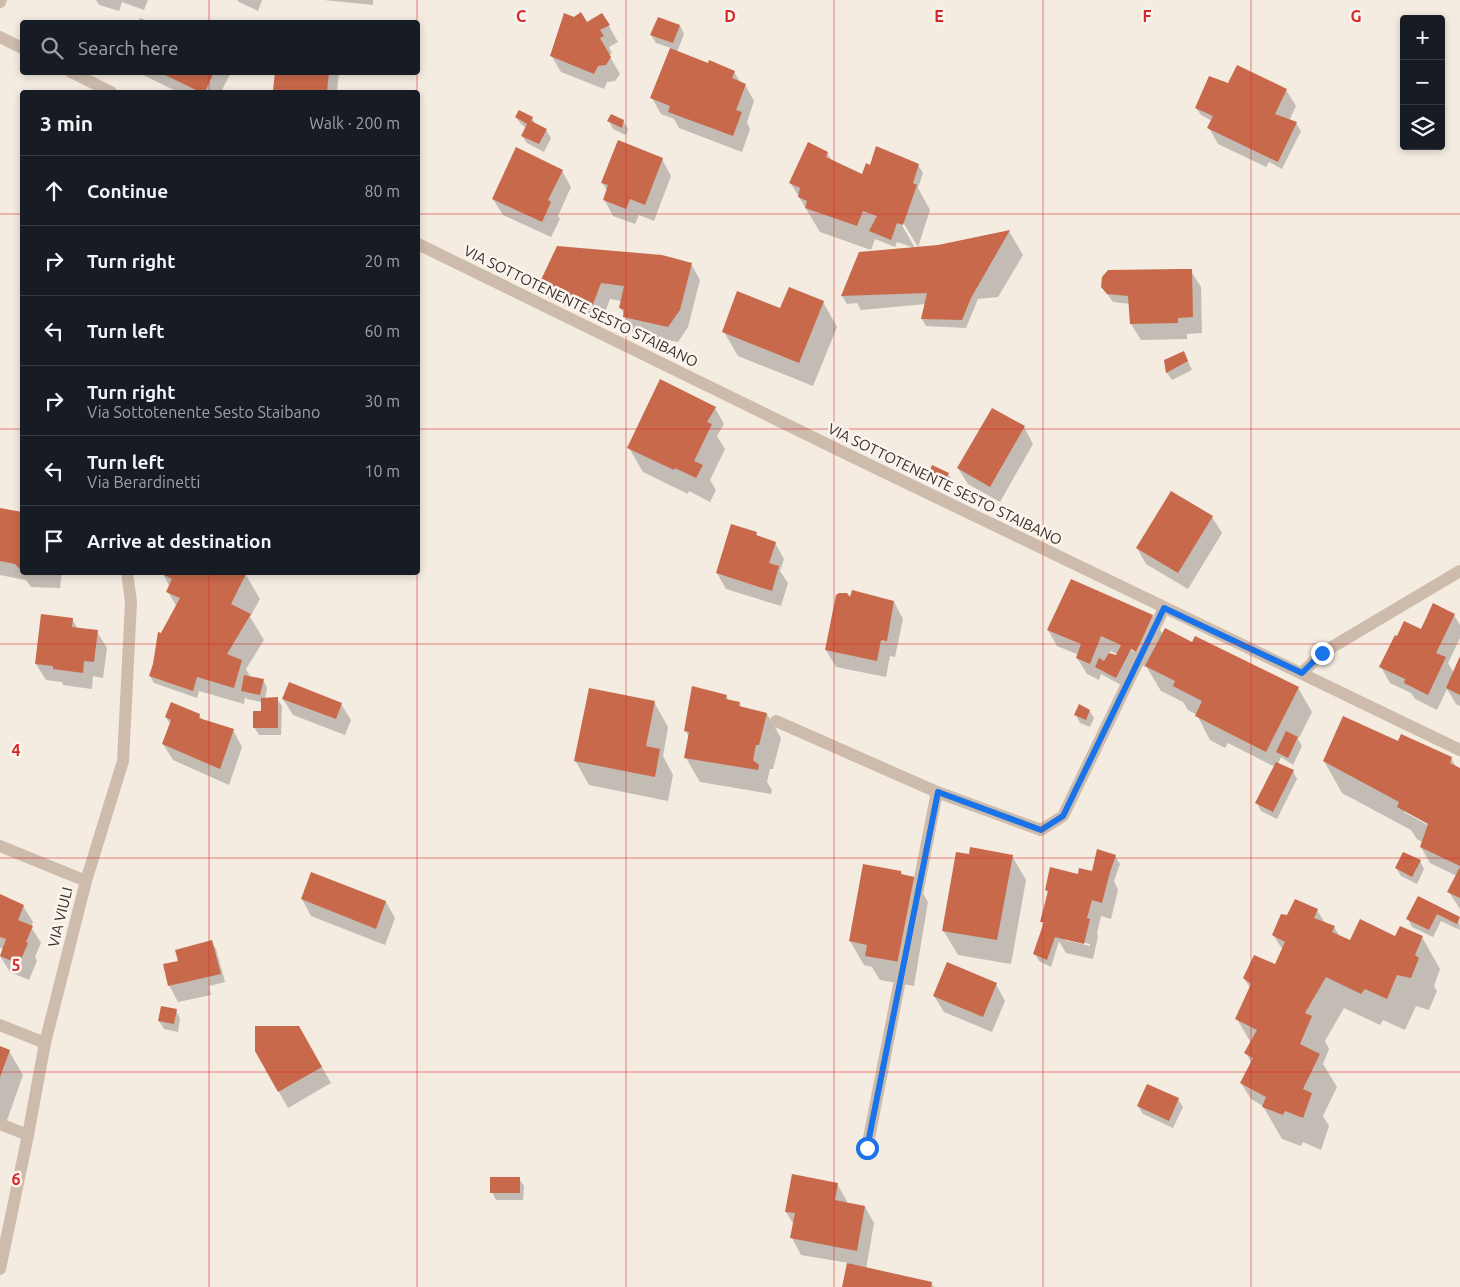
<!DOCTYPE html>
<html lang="en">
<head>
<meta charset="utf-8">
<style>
	body { margin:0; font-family:Ubuntu,sans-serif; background:#242831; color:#f1f3f6 }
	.controls { position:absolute; right:15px; top:15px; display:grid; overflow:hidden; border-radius:5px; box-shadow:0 2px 8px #0003 }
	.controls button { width:45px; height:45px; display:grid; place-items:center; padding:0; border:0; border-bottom:1px solid #363941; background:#171b24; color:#f1f3f6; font:25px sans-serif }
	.stop { position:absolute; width:15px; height:15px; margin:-11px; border:4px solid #1a73e8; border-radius:50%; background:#fff }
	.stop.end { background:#1a73e8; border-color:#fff; box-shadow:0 1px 5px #0008 }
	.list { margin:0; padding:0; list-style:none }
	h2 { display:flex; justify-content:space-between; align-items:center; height:65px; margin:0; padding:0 20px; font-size:21px }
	h2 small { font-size:16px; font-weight:400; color:#9ea1a6 }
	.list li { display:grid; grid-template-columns:32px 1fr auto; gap:15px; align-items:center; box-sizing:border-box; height:70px; padding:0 20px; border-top:1px solid #363941 }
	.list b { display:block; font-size:19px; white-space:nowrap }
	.list p { margin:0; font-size:16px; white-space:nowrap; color:#9ea1a6 }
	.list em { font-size:16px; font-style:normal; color:#9ea1a6 }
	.icon { flex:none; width:28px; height:28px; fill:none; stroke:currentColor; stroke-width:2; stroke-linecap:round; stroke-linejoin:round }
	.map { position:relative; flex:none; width:1460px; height:1287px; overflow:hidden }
	.search { position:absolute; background:#171b24; box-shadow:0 2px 8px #0003; left:20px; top:20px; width:400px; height:55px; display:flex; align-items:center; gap:12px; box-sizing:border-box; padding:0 18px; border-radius:5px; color:#9ea1a6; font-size:19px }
	.panel { position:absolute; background:#171b24; box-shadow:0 2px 8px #0003; left:20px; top:90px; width:400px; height:485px; border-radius:5px }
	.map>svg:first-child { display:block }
	.shadow { fill:#0003; fill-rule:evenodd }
	.building { fill:#c8694b }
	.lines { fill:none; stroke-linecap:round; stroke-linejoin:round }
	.minor { stroke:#cdbbac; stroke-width:12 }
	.route { stroke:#1a73e8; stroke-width:6 }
	.grid { fill:none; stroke:#d62828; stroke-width:1; stroke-opacity:0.55 }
	.labels { text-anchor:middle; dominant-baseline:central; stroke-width:5; stroke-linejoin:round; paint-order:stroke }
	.street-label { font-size:15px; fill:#3b302b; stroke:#fbf5ee }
	.grid-label { font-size:16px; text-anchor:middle; font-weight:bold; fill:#d62828; stroke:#fbf5ee; stroke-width:5; stroke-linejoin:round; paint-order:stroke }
</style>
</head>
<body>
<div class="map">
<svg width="1460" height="1287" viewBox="0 0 1460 1287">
	<rect width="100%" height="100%" fill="#f4ebe1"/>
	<g class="shadow">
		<polygon points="96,0 148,0 144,10 122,2 119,11 99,5"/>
		<polygon points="237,0 262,0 258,11 239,2"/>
		<polygon points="324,0 373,0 373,5"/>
		<polygon points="602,14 618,42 609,47 612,53 609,55 620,74 615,81 607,82 604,89 561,72 551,55 587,24"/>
		<polygon points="140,18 150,22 138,22"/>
		<polygon points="680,26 684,34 677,52 709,65 734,72 741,83 745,85 754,101 747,122 750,129 742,152 679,128 674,119 661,114 652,98 671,48 656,43 651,35"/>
		<polygon points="137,72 230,72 230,74 221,92 178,92"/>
		<polygon points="276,72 339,72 337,92 276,92 275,90"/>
		<polygon points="1229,85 1286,90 1296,106 1289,121 1296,123 1301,131 1282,169 1269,162 1266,167 1218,144 1209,128 1212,121 1201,115 1196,108"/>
		<polygon points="516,117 532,118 536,125 546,130 551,138 544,152 527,143 522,136 526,128 521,124"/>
		<polygon points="609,121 623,121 628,129 626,135 613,129"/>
		<polygon points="827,153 832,161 862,175 870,166 918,165 923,173 918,188 930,210 918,247 901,219 899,220 915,248 897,242 895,247 875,239 871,250 820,232 790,182"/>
		<polygon points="662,159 671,176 654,221 639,215 635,224 613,216 604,199 607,191 602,182"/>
		<polygon points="562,171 571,187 558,216 560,219 551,237 503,215 493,199"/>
		<polygon points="1009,231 1023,255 998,297 978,299 966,328 926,326 922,319 926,304 861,310 857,303 847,304 842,296 847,286 938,246"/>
		<polygon points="691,264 700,280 688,327 678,342 633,333 621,308 622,301 610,299 602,320 550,300 540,284"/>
		<polygon points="1191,271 1201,287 1202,333 1187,334 1187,339 1141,340 1131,324 1131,304 1113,302 1102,287"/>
		<polygon points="823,302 837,327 813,386 738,356 724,332"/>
		<polygon points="1184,353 1192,370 1172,380 1167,373 1165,361"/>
		<polygon points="715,408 724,424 717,436 725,449 710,480 716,490 710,502 689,491 688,494 643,472 629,448"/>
		<polygon points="1024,427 1033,444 1000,502 968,484 958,468"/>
		<polygon points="930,473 948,474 953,482 950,488 935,480"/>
		<polygon points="0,510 22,513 22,572 62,572 60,588 31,587 26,580 0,575"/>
		<polygon points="1212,517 1222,533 1188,589 1146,564 1137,548"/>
		<polygon points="756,533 758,537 775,543 784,559 780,571 788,583 781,606 726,589 717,573"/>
		<polygon points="241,572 246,575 260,599 250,617 264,640 246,669 251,678 263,680 267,688 265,699 277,699 282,706 281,735 259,735 254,727 262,712 262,702 247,699 245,697 244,704 199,691 197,698 154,683 150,676 177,607 168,592 170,587 163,574"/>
		<polygon points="837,596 851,600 894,602 903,619 895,657 890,656 886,677 836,667 826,650"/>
		<polygon points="1454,615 1460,625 1460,638 1448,663 1454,673 1460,659 1460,706 1456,704 1447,689 1437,710 1415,699 1411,693 1390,683 1381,667 1421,631"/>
		<path d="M1152,616L1163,635L1193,643L1298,688L1312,712L1299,738L1296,736L1302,746L1293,765L1281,757L1278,764L1293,771L1297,779L1277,819L1261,811L1257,803L1275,767L1228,743L1225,748L1210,740L1197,715L1188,710L1183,702L1161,691L1146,666V667L1133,661L1121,685L1101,674L1099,680L1087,674L1077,658L1079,655L1057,646L1048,630ZM1130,647L1142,655L1130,650ZM1110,651L1122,656L1109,654Z"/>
		<polygon points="72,619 78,629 97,632 107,648 103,678 93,676 92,689 63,685 62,682 46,680 36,664"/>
		<polygon points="726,696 729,701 739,703 742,708 767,714 781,738 773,769 770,769 767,782 772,790 771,794 700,782 686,758 689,737 685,730"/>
		<polygon points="283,699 341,704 351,720 345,735 293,715"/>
		<polygon points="654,702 668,727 663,756 673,775 668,801 589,785 575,760"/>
		<polygon points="1089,710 1094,718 1090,727 1080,723 1076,715"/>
		<polygon points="199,715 202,720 233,730 242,747 229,785 173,760 163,744 170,724 166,717"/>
		<path d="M1399,743L1451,758L1456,767L1460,769V909L1449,892L1457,876L1430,863L1421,847L1422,842L1417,839L1411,830L1342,793L1324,761ZM1404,810L1434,826L1433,828L1404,812Z"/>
		<polygon points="1012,856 1026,880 1011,964 958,955 943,930"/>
		<path d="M1115,856L1120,864L1114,881L1118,890L1111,919L1101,916L1097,933L1098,936L1093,959L1066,953L1059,941L1051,967L1039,961L1035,954L1044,926L1042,922L1049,894L1046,890L1079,876L1093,873ZM1065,938L1090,944V946L1065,940Z"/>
		<polygon points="1420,861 1424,869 1417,884 1401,876 1396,868"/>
		<polygon points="901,872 903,876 914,878 928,902 914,986 880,980 872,967 864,965 850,941"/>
		<polygon points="0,896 23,906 33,922 31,927 41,943 35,957 37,961 29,980 10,972 0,956 3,949 0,948"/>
		<polygon points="1419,897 1459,918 1460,930 1441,921 1433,937 1412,927 1408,919"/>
		<polygon points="302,899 386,902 395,918 385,945 311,916"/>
		<polygon points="1317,910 1325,923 1334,927 1340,937 1350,942 1395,937 1422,937 1440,969 1434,986 1437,991 1429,1010 1416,1006 1405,1030 1383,1020 1380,1025 1344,1008 1325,1041 1329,1049 1323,1064 1337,1087 1323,1116 1329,1126 1321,1150 1303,1142 1301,1146 1282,1139 1263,1106 1251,1099 1241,1083 1252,1064 1246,1053 1251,1043 1237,1019 1250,988 1244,978 1276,966 1283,950 1273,935 1287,916"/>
		<polygon points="211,941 216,949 225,982 209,986 211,995 178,1002 169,985 180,962"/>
		<polygon points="996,984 1005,1001 992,1032 944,1012 934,996"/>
		<polygon points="176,1011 180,1018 178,1032 164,1029 159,1021"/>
		<polygon points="299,1027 331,1083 288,1108 256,1051"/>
		<polygon points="0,1047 9,1051 23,1075 6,1123 0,1121"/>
		<polygon points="1178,1099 1183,1107 1173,1128 1143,1114 1138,1106"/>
		<polygon points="519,1179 524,1186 523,1200 496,1200 492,1192"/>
		<polygon points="837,1184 847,1201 846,1204 865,1207 874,1223 866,1269 931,1283 934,1287 844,1287 849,1263 801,1255 792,1238 794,1225 786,1212"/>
	</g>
	<g class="building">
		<polygon points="581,12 587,22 602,13 610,25 600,30 604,36 600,38 611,57 606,65 598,66 594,74 550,56 564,13 574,17"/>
		<polygon points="658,17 680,25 673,43 650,35"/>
		<polygon points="670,48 708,63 709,60 735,71 732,78 746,84 736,110 742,112 733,136 668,112 670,106 650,98"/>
		<polygon points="1237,65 1287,89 1275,114 1297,122 1278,162 1207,128 1213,116 1195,108 1209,76 1228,83"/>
		<polygon points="159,72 214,72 205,92 200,92"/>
		<polygon points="275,72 329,72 327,92 294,92 273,90"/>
		<polygon points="519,110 533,117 531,121 547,129 539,144 521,136 527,124 515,117"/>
		<polygon points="611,114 624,120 622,128 607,121"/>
		<polygon points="618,140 663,158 645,205 630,199 626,209 603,200 608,185 601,183"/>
		<polygon points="808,142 828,152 826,157 862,174 866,163 870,165 876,146 919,164 913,183 917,185 903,225 897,223 891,240 869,231 877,216 863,211 857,226 805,208 807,201 798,197 800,188 789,183"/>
		<polygon points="516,147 563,170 548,200 551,202 542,222 492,199"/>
		<polygon points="1010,230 971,298 962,320 921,319 927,293 841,296 859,252 938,245"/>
		<polygon points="557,246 662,255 692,263 680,310 668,327 623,317 624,310 619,308 624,286 601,283 593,304 539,284"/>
		<polygon points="1179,269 1192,269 1193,317 1178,318 1178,323 1130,324 1128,296 1107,294 1101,287 1102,277 1108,270"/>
		<polygon points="789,287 824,301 799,363 722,332 737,291 780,308"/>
		<polygon points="1184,351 1188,361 1166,373 1164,360"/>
		<polygon points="660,379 716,407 707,422 712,424 694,461 703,465 696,478 675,468 674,470 627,448"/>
		<polygon points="992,408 1025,426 990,487 957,468"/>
		<polygon points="932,465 949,473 945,481 929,473"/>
		<polygon points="1171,491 1213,516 1178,573 1136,548"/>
		<polygon points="0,508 22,512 22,571 15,564 0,561"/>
		<polygon points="731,524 757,532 756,535 776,542 769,563 779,566 772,591 716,573"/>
		<polygon points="163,572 244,572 246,574 231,604 251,614 227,654 242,660 234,688 197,677 193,691 149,676 153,664 158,632 161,633 180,598 166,592 172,579 162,574"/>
		<polygon points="1071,579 1153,615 1136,652 1131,649 1116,678 1095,667 1099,658 1104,661 1109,653 1116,655 1121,645 1101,636 1090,664 1076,658 1081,644 1047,630"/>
		<polygon points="852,590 894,601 887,641 881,640 877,661 825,650 836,595 839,593 847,593 850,597"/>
		<polygon points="1433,603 1455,614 1436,653 1446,657 1428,695 1404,683 1405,679 1379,667 1395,635 1397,636 1404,621 1421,629"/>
		<polygon points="41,614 73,618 72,627 98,630 94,662 84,661 83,673 53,669 53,666 35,664"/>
		<polygon points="1165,628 1192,642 1195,636 1299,687 1266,752 1195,716 1202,701 1173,686 1175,681 1145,666"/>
		<polygon points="1460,656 1460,695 1446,688"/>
		<polygon points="244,675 264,679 260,695 241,691"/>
		<polygon points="289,682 342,703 336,719 282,699"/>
		<polygon points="692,686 727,695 726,699 740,702 739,706 767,713 759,745 756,745 753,760 759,765 758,770 684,758 689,732 684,731"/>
		<polygon points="589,688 655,701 646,746 660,749 655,777 574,761"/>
		<polygon points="278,697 278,728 253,728 253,711 261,711 261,698"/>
		<polygon points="171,702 200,714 199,718 234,729 220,769 162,744 171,720 165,717"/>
		<polygon points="1079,704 1090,710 1086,720 1074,715"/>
		<polygon points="1343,716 1398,741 1401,734 1452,757 1450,763 1460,768 1460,866 1420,847 1428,824 1397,807 1399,802 1323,761"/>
		<polygon points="1286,731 1298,737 1288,758 1276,752"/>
		<polygon points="1276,762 1294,770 1273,812 1255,803"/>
		<polygon points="970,847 1013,855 997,940 942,931 956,852 969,854"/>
		<polygon points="1097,849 1116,855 1110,872 1102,903 1092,900 1087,918 1090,919 1084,944 1055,937 1047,960 1033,954 1044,922 1040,922 1048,891 1045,890 1050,867 1078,874 1079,868 1092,871"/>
		<polygon points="1403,852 1421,860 1412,877 1395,868"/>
		<polygon points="863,864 901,871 901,874 915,877 900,962 865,956 867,945 849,941"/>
		<polygon points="1460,867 1460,898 1447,892"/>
		<polygon points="311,872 386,901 376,929 301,899"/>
		<polygon points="0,894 24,905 18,920 33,926 26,942 28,943 19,964 0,956 6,939 0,937"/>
		<polygon points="1418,896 1460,917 1457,924 1437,914 1429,930 1406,919"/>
		<polygon points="1295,899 1318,909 1314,918 1335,926 1332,932 1350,940 1360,919 1395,936 1400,926 1423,936 1415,955 1419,958 1411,978 1397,975 1387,999 1365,989 1361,994 1326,977 1305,1013 1312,1016 1300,1044 1320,1054 1303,1089 1312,1093 1303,1118 1285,1111 1283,1115 1262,1107 1266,1097 1240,1083 1253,1058 1244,1053 1257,1030 1235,1019 1251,984 1243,978 1254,955 1275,964 1285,942 1272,935 1281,914 1287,915"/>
		<polygon points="212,940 221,974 168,986 163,964 178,961 175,950"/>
		<polygon points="947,962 997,983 983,1017 933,996"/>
		<polygon points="161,1006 177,1009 174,1024 158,1021"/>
		<polygon points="255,1026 299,1026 322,1067 278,1092 255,1051"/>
		<polygon points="0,1046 10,1050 0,1077"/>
		<polygon points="1147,1084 1179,1098 1169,1121 1137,1106"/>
		<polygon points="792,1174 838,1183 835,1200 865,1206 857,1251 790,1238 795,1213 785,1212"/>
		<rect x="490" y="1177" width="30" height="16"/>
		<polygon points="847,1263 932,1282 931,1287 842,1287"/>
	</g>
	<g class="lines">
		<g class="minor">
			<polyline points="0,2 1,0"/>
			<polyline points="0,37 22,48"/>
			<polyline points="71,72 111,92"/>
			<polyline points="418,244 855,458 1460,750"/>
			<polyline points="1302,673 1322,653 1460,571"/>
			<polyline points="776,721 937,792 1041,830 1063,816 1164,608"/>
			<polyline points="0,846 86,881"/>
			<polyline points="0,1025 45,1043"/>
			<polyline points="0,1124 28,1135"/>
			<polyline points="867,1148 937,792"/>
			<polyline points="0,1269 28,1135 45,1043 86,881 123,761 131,602 127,572"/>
		</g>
	</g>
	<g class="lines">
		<polyline class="route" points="867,1148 938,792 1041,830 1063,816 1164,608 1302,673 1322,653"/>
	</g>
	<path class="grid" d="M209,0V22M417,0V22M626,0V1287M834,0V1287M1043,0V1287M1251,0V1287M209,72V92M417,72V92M0,214H22M418,214H1460M0,429H22M418,429H1460M209,572V1287M417,572V1287M0,644H1460M0,858H1460M0,1072H1460"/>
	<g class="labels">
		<g class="street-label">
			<text transform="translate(581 306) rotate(26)">VIA SOTTOTENENTE SESTO STAIBANO</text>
			<text transform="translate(945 484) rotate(26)">VIA SOTTOTENENTE SESTO STAIBANO</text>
			<text transform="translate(60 917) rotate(-76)">VIA VIULI</text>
		</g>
	</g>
	<g class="grid-label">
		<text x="521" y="22">C</text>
		<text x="730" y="22">D</text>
		<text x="939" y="22">E</text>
		<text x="1147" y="22">F</text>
		<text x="1356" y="22">G</text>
		<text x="16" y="756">4</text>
		<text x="16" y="971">5</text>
		<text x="16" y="1185">6</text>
	</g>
</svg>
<div class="controls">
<button>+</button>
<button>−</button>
<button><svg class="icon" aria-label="layers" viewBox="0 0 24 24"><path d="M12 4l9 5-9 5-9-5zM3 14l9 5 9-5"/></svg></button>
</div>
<div class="stop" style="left:867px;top:1148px"></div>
<div class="stop end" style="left:1322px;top:653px"></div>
<div class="search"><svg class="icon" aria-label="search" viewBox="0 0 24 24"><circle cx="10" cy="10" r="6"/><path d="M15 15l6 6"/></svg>Search here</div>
<section class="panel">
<h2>3 min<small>Walk · 200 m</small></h2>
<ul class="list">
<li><svg class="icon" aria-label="ahead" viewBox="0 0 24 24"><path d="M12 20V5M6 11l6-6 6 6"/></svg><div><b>Continue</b></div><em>80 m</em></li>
<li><svg class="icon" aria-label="right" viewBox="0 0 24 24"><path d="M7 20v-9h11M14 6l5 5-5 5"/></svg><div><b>Turn right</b></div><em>20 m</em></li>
<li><svg class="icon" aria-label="left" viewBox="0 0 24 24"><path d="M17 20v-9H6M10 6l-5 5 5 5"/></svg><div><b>Turn left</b></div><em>60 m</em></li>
<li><svg class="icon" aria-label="right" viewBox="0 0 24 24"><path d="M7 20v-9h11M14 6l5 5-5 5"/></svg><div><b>Turn right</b><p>Via Sottotenente Sesto Staibano</p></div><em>30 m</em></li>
<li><svg class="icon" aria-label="left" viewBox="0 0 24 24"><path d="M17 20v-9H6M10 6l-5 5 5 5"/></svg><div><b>Turn left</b><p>Via Berardinetti</p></div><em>10 m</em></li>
<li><svg class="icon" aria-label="arrive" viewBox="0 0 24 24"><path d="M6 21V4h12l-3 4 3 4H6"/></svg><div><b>Arrive at destination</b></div></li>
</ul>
</section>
</div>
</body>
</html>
